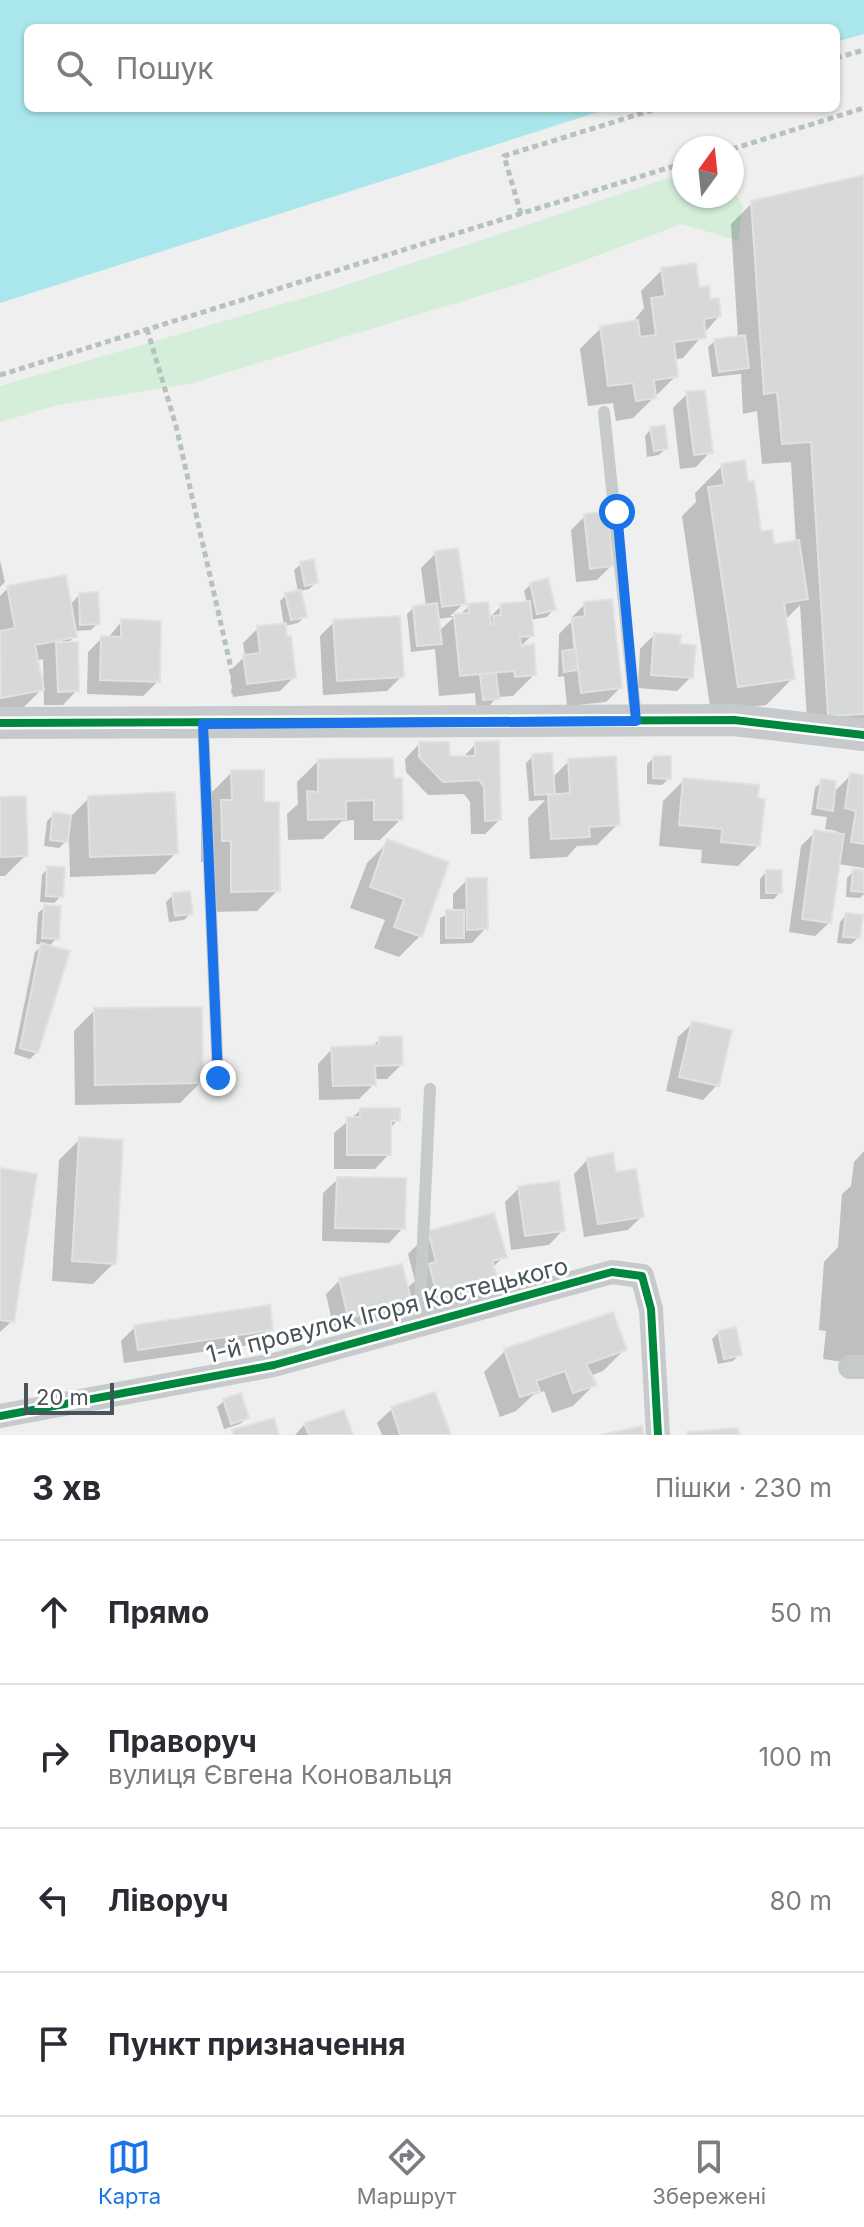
<!DOCTYPE html>
<html lang="uk">
<head>
<meta charset="utf-8">
<style>
	body { margin:0; font-family:Inter,sans-serif; background:#f2f2f3; color:#2b2b33 }
	.compass { position:absolute; left:672px; top:136px; width:72px; height:72px; border-radius:50%; background:#fff; box-shadow:0 2px 6px #0004; rotate:15deg }
	.scale { position:absolute; left:24px; bottom:20px; width:90px; box-sizing:border-box; padding-left:8px; border:4px solid #47555b; border-top:0; font-size:22px; line-height:28px; white-space:nowrap; color:#47555b; -webkit-text-stroke:6px #fff; paint-order:stroke }
	.stop { position:absolute; width:24px; height:24px; margin:-18px; border:6px solid #1a73e8; border-radius:50%; background:#fff }
	.stop.end { background:#1a73e8; border-color:#fff; box-shadow:0 2px 8px #0008 }
	.list { margin:0; padding:0; list-style:none }
	h2 { display:flex; justify-content:space-between; align-items:center; height:104px; margin:0; padding:0 32px; font-size:34px }
	h2 small { font-size:26px; font-weight:400; color:#7c7c81 }
	.list li { display:grid; grid-template-columns:52px 1fr auto; gap:24px; align-items:center; box-sizing:border-box; height:144px; padding:0 32px; border-top:2px solid #e1e1e2 }
	.list b { display:block; font-size:30px; white-space:nowrap }
	.list p { margin:0; font-size:26px; white-space:nowrap; color:#7c7c81 }
	.list em { font-size:26px; font-style:normal; color:#7c7c81 }
	.icon { flex:none; width:44px; height:44px; fill:none; stroke:currentColor; stroke-width:2; stroke-linecap:round; stroke-linejoin:round }
	.map { position:relative; flex:none; width:864px; height:1435px; overflow:hidden }
	.search { position:absolute; background:#fff; box-shadow:0 2px 6px #0004; left:24px; right:24px; top:24px; height:88px; display:flex; align-items:center; gap:20px; box-sizing:border-box; padding:0 28px; border-radius:12px; color:#7c7c81; font-size:30px }
	.sheet { height:680px; background:#fff }
	nav { display:flex; justify-content:space-around; align-items:center; box-sizing:border-box; height:112px; border-top:2px solid #e1e1e2; background:#fff; font-size:22px; color:#7c7c81 }
	nav a { display:grid; justify-items:center; gap:4px }
	nav .on { color:#1a73e8 }
	.map>svg:first-child { display:block }
	.green { fill:#d4eeda }
	.water { fill:#aae7ec }
	.shadow { fill:#0003; fill-rule:evenodd }
	.building { fill:#d7d8d8; stroke:#e1e1e2; stroke-width:2 }
	.lines { fill:none; stroke-linecap:round; stroke-linejoin:round }
	.path { stroke:#b6c2bd; stroke-width:5; stroke-dasharray:6 4; stroke-linecap:butt }
	.lane { stroke:#c7cacb; stroke-width:12 }
	.street { stroke:#c7cacb; stroke-width:24 }
	.secondary { stroke:#c7cacd; stroke-width:32 }
	.cycleway-casing { stroke:#fff; stroke-width:13 }
	.cycleway { stroke:#00873e; stroke-width:8 }
	.route { stroke:#1a73e8; stroke-width:10 }
	.labels { text-anchor:middle; dominant-baseline:central; stroke-width:6; stroke-linejoin:round; paint-order:stroke }
	.street-label { font-size:24px; fill:#47555b; stroke:#fff }
</style>
</head>
<body>
<div class="map">
<svg width="864" height="1435" viewBox="0 0 864 1435">
	<rect width="100%" height="100%" fill="#f0efef"/>
	<polygon class="green" points="684,173 684,196 732,196 732,190 743,205 738,241 682,224 526,282 189,384 58,405 0,422 0,386 331,290"/>
	<polygon class="water" points="0,0 864,0 864,34 836,42 836,28 28,28 28,108 611,108 0,303"/>
	<g class="shadow">
		<polygon points="864,177 864,733 808,736 800,605 785,620 793,678 766,705 711,713 682,516 696,502 695,493 722,466 759,534 772,546 796,543 791,462 762,464 757,411 743,414 741,374 712,377 708,347 715,341 738,338 731,224 752,203"/>
		<polygon points="662,270 697,289 719,316 683,358 674,360 676,376 633,418 616,421 613,403 588,406 580,349 601,328 632,323 644,308 641,291"/>
		<polygon points="687,394 710,452 696,467 680,469 673,408"/>
		<polygon points="651,429 666,448 659,455 647,457 645,436"/>
		<polygon points="585,516 611,566 597,580 576,582 571,530"/>
		<path d="M436,553L464,603L450,616H459L469,606L488,619L501,606L527,603L524,591L531,584L553,610L547,617L530,620L531,636L519,648L534,675L513,696L497,697L490,705L476,706L475,693L439,696L435,649L411,652L407,614L414,607L426,606L421,568ZM454,617L438,632L437,619Z"/>
		<polygon points="0,560 5,582 0,587"/>
		<polygon points="301,564 316,583 309,589 300,591 304,617 298,623 284,626 294,677 280,691 233,697 230,671 245,656 243,643 258,628 284,625 280,601 286,595 298,592 294,570"/>
		<polygon points="8,588 70,605 79,595 97,624 91,630 74,631 75,636 67,644 77,690 63,705 44,705 43,659 36,661 41,690 20,711 0,714 0,596"/>
		<polygon points="585,604 620,688 606,702 567,706 564,676 558,677 559,634 571,622 574,651 578,651 575,622 571,622 571,618"/>
		<polygon points="122,621 158,681 143,696 87,694 88,652 102,638 108,638"/>
		<polygon points="334,622 402,676 387,691 323,695 320,636"/>
		<polygon points="654,635 678,646 691,677 677,691 638,688 640,649"/>
		<polygon points="419,744 448,758 462,758 476,744 499,820 485,834 471,834 470,802 464,794 428,795 406,772 405,759"/>
		<polygon points="533,756 552,778 569,761 618,824 597,845 577,846 567,857 530,859 528,818 545,800 529,801 526,763"/>
		<polygon points="654,758 669,778 662,785 647,784 647,764"/>
		<polygon points="318,761 392,780 401,819 380,840 354,840 354,820 342,821 323,839 288,840 287,814 298,804 297,782"/>
		<polygon points="232,772 262,804 278,890 257,911 211,912 211,862 201,862 201,823 211,812 211,793"/>
		<polygon points="851,775 864,777 864,868 838,864 830,922 815,936 789,932 801,846 815,832 836,835 837,831 825,829 827,817 811,815 815,788 822,781 833,793"/>
		<polygon points="684,780 755,799 759,845 738,866 701,863 702,850 659,846 663,801"/>
		<polygon points="89,798 176,853 155,874 70,877 69,838 59,848 44,846 47,821 54,814 70,817"/>
		<polygon points="0,799 26,855 5,876 0,876"/>
		<polygon points="388,842 420,936 399,957 374,948 385,920 350,908 367,863"/>
		<polygon points="48,868 61,896 54,903 40,902 42,875"/>
		<polygon points="854,871 864,872 864,894 860,898 846,897 847,878"/>
		<polygon points="766,872 780,892 774,899 760,899 760,879"/>
		<polygon points="467,880 486,928 472,943 440,944 440,918 453,912 453,894"/>
		<polygon points="173,895 191,913 184,920 169,922 166,902"/>
		<polygon points="45,907 57,938 48,947 37,1052 30,1059 14,1054 35,952 43,945 36,944 38,913"/>
		<polygon points="846,915 858,938 851,944 837,943 840,922"/>
		<polygon points="95,1010 201,1082 180,1103 75,1105 74,1031"/>
		<polygon points="693,1023 717,1085 703,1100 666,1091 678,1037"/>
		<polygon points="380,1039 401,1065 387,1079 373,1079 374,1084 359,1099 319,1100 318,1064 332,1049 371,1048"/>
		<polygon points="361,1110 398,1120 389,1129 389,1154 375,1169 334,1169 334,1133"/>
		<polygon points="80,1139 114,1263 93,1284 52,1281 59,1160"/>
		<polygon points="864,1151 864,1369 851,1363 823,1359 826,1331 819,1330 824,1262 838,1247 842,1194 851,1186 854,1162"/>
		<polygon points="588,1159 642,1216 628,1230 584,1237 574,1174"/>
		<polygon points="0,1170 12,1321 0,1332"/>
		<polygon points="338,1179 403,1228 389,1243 322,1241 323,1193"/>
		<polygon points="519,1188 563,1230 549,1245 511,1250 505,1202"/>
		<polygon points="429,1233 504,1256 492,1268 495,1278 474,1299 416,1315 412,1300 395,1317 334,1331 326,1294 340,1280 406,1289 415,1281 408,1254"/>
		<polygon points="135,1327 271,1330 257,1344 124,1363 121,1341"/>
		<polygon points="719,1332 740,1354 733,1361 718,1364 712,1339"/>
		<polygon points="624,1350 603,1371 590,1376 594,1385 573,1406 552,1413 544,1391 533,1395 516,1411 500,1417 484,1372 505,1351"/>
		<polygon points="224,1401 247,1418 240,1424 224,1429 217,1407"/>
		<polygon points="392,1409 449,1435 382,1435 377,1423"/>
		<polygon points="305,1424 350,1435 295,1435"/>
	</g>
	<g class="building">
		<polygon points="864,175 864,714 828,716 811,442 782,444 777,392 764,394 751,201"/>
		<polygon points="696,263 699,287 709,286 710,299 719,298 721,316 704,319 706,338 674,342 678,377 654,380 656,398 636,401 633,383 608,386 600,326 638,320 640,337 656,335 651,298 665,296 661,268"/>
		<polygon points="745,335 749,368 719,372 714,339"/>
		<polygon points="705,390 713,453 694,455 686,392"/>
		<polygon points="665,425 668,449 654,451 650,427"/>
		<polygon points="745,460 748,482 754,481 761,531 772,530 774,544 799,540 808,599 784,603 795,679 738,687 708,487 724,485 721,464"/>
		<polygon points="608,511 613,566 590,569 584,514"/>
		<polygon points="458,548 466,604 442,607 435,551"/>
		<polygon points="314,559 318,583 305,586 300,562"/>
		<polygon points="66,575 77,637 35,645 44,690 1,698 0,631 15,628 7,586"/>
		<polygon points="548,578 556,610 537,614 530,583"/>
		<polygon points="301,590 307,617 291,620 285,593"/>
		<polygon points="98,592 100,624 80,625 79,593"/>
		<polygon points="612,599 622,688 581,693 572,618 585,616 584,602"/>
		<polygon points="530,601 534,636 520,637 521,646 534,644 536,675 515,677 514,671 460,676 454,614 469,613 468,604 488,602 491,624 494,624 493,616 501,615 500,604"/>
		<polygon points="437,603 442,644 417,646 413,606"/>
		<polygon points="400,616 404,677 337,681 333,620"/>
		<polygon points="121,619 161,621 160,682 100,680 101,636 121,637"/>
		<polygon points="286,623 287,636 291,636 296,678 247,684 243,655 260,653 257,626"/>
		<polygon points="654,633 681,635 680,644 696,645 693,678 651,675"/>
		<polygon points="56,642 78,642 79,691 58,692"/>
		<polygon points="576,649 578,670 564,672 562,651"/>
		<polygon points="496,673 499,699 483,700 480,674"/>
		<polygon points="499,741 501,820 485,821 484,787 479,780 443,782 419,757 419,742 449,742 450,756 475,756 475,742"/>
		<polygon points="552,753 555,794 535,795 532,754"/>
		<polygon points="616,756 620,825 589,827 590,837 551,839 548,795 570,793 568,759"/>
		<polygon points="653,756 671,756 671,779 653,778"/>
		<polygon points="393,758 394,778 402,778 403,820 374,820 374,800 346,801 346,819 308,820 307,791 318,792 318,759"/>
		<polygon points="231,770 264,770 264,802 279,802 280,891 231,892 231,841 222,841 221,800 232,800"/>
		<polygon points="850,773 864,775 864,844 851,842 856,811 845,808"/>
		<polygon points="683,778 759,785 758,798 765,799 760,846 721,842 722,829 679,825"/>
		<polygon points="821,779 836,781 833,811 817,808"/>
		<polygon points="175,792 178,854 90,857 88,796"/>
		<polygon points="26,796 28,856 0,857 0,797"/>
		<polygon points="53,812 71,815 68,842 50,840"/>
		<polygon points="814,830 844,834 831,923 802,919"/>
		<polygon points="387,839 449,862 422,937 394,927 404,899 370,887"/>
		<polygon points="47,866 65,867 63,897 46,896"/>
		<polygon points="853,869 864,870 864,892 851,891"/>
		<rect x="766" y="870" width="16" height="23"/>
		<polygon points="466,878 487,878 488,929 467,930"/>
		<polygon points="190,891 193,914 175,916 172,893"/>
		<polygon points="44,905 61,906 59,939 42,938"/>
		<rect x="446" y="910" width="18" height="28"/>
		<polygon points="846,913 863,915 860,938 843,937"/>
		<polygon points="41,943 70,951 38,1053 20,1048"/>
		<polygon points="202,1007 203,1083 95,1085 94,1008"/>
		<polygon points="692,1021 732,1030 719,1086 679,1077"/>
		<polygon points="402,1036 403,1065 375,1066 376,1085 333,1086 331,1047 379,1045 379,1037"/>
		<polygon points="360,1108 400,1108 400,1121 391,1121 391,1155 347,1155 347,1117 360,1117"/>
		<polygon points="79,1137 123,1140 116,1264 72,1261"/>
		<polygon points="613,1153 616,1172 636,1169 644,1217 598,1224 587,1158"/>
		<polygon points="0,1168 37,1174 14,1322 0,1320"/>
		<polygon points="337,1177 406,1178 405,1229 335,1228"/>
		<polygon points="559,1181 565,1231 525,1236 518,1186"/>
		<polygon points="494,1213 507,1257 492,1261 498,1279 437,1295 429,1264 436,1262 428,1231"/>
		<polygon points="402,1264 412,1303 348,1318 339,1278"/>
		<polygon points="270,1305 273,1330 138,1350 134,1325"/>
		<polygon points="613,1312 627,1350 586,1364 597,1385 573,1393 565,1371 536,1381 540,1391 520,1397 504,1349"/>
		<polygon points="736,1327 742,1355 724,1359 718,1331"/>
		<polygon points="435,1392 451,1435 400,1435 391,1407"/>
		<polygon points="241,1393 249,1418 231,1424 223,1399"/>
		<polygon points="344,1410 353,1435 309,1435 304,1423"/>
		<polygon points="274,1418 279,1435 234,1435 232,1430"/>
		<polygon points="642,1426 644,1435 601,1435"/>
		<polygon points="738,1428 739,1435 688,1435 687,1432"/>
	</g>
	<g class="lines">
		<g class="path">
			<polyline points="836,58 864,50"/>
			<polyline points="732,149 864,108"/>
			<polyline points="521,214 504,156 659,108"/>
			<polyline points="147,329 176,426 233,677 234,694"/>
			<polyline points="0,375 684,163"/>
		</g>
		<g class="lane">
			<polyline points="604,412 636,718"/>
			<polyline points="203,724 218,1078"/>
			<polyline points="419,1328 430,1089"/>
		</g>
		<g class="street">
			<polyline points="850,1367 864,1367"/>
			<polyline points="0,1416 274,1365 612,1272 642,1276 651,1309 658,1435"/>
		</g>
		<polyline class="secondary" points="0,723 734,720 864,735"/>
		<defs>
			<g id="cycleway">
				<polyline points="0,723 734,720 864,735"/>
				<polyline points="0,1416 274,1365 612,1272 642,1276 651,1309 658,1435"/>
			</g>
		</defs>
		<use href="#cycleway" class="cycleway-casing"/>
		<use href="#cycleway" class="cycleway"/>
	</g>
	<g class="lines">
		<polyline class="route" points="218,1078 203,724 636,721 617,512"/>
	</g>
	<g class="labels">
		<g class="street-label">
			<text transform="translate(387 1310) rotate(-14)">1-й провулок Ігоря Костецького</text>
		</g>
	</g>
</svg>
<svg class="compass" viewBox="-18 -18 36 36"><path d="M0-13l5 13h-10z" fill="#e53935"/><path d="M0 13l5-13h-10z" fill="#7c7c81"/></svg>
<div class="scale">20 m</div>
<div class="stop" style="left:617px;top:512px"></div>
<div class="stop end" style="left:218px;top:1078px"></div>
<div class="search"><svg class="icon" aria-label="search" viewBox="0 0 24 24"><circle cx="10" cy="10" r="6"/><path d="M15 15l6 6"/></svg>Пошук</div>
</div>
<section class="sheet">
<h2>3 хв<small>Пішки · 230 m</small></h2>
<ul class="list">
<li><svg class="icon" aria-label="ahead" viewBox="0 0 24 24"><path d="M12 20V5M6 11l6-6 6 6"/></svg><div><b>Прямо</b></div><em>50 m</em></li>
<li><svg class="icon" aria-label="right" viewBox="0 0 24 24"><path d="M7 20v-9h11M14 6l5 5-5 5"/></svg><div><b>Праворуч</b><p>вулиця Євгена Коновальця</p></div><em>100 m</em></li>
<li><svg class="icon" aria-label="left" viewBox="0 0 24 24"><path d="M17 20v-9H6M10 6l-5 5 5 5"/></svg><div><b>Ліворуч</b></div><em>80 m</em></li>
<li><svg class="icon" aria-label="arrive" viewBox="0 0 24 24"><path d="M6 21V4h12l-3 4 3 4H6"/></svg><div><b>Пункт призначення</b></div></li>
</ul>
</section>
<nav>
<a class="on"><svg class="icon" aria-label="map" viewBox="0 0 24 24"><path d="M3 6l6-2 6 2 6-2v14l-6 2-6-2-6 2zM9 4v14M15 6v14"/></svg>Карта</a>
<a><svg class="icon" aria-label="directions" viewBox="0 0 24 24"><path d="M12 3l9 9-9 9-9-9zM9 14v-3h6M13 9l2 2-2 2"/></svg>Маршрут</a>
<a><svg class="icon" aria-label="saved" viewBox="0 0 24 24"><path d="M7 4h10v16l-5-4-5 4z"/></svg>Збережені</a>
</nav>
</body>
</html>
